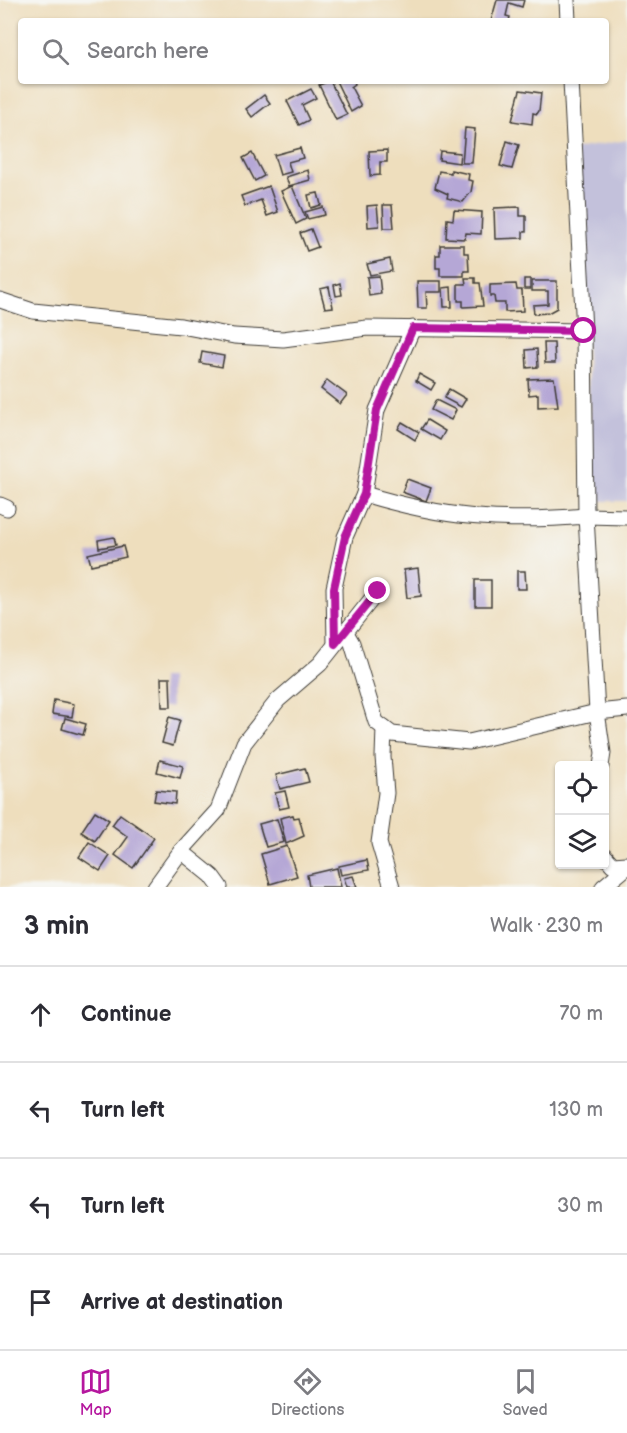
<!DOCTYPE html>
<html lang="en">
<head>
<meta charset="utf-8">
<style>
	body { margin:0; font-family:"Balsamiq Sans",sans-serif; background:#f7f7f7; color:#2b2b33 }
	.controls { position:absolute; right:18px; bottom:18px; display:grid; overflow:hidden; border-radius:6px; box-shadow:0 2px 4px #0004 }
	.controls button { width:54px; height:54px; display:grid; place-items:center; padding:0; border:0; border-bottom:2px solid #e1e1e2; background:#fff; color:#2b2b33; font:30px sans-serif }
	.stop { position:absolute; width:18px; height:18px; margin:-14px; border:4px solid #b5179e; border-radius:50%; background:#fff }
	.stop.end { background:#b5179e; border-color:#fff; box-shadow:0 2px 6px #0008 }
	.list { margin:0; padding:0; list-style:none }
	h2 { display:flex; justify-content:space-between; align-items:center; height:78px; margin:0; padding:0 24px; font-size:26px }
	h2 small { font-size:20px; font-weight:400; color:#7c7c81 }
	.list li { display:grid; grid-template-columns:39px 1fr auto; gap:18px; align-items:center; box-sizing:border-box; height:96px; padding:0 24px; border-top:2px solid #e1e1e2 }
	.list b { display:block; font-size:22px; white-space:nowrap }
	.list em { font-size:20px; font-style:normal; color:#7c7c81 }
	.icon { flex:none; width:33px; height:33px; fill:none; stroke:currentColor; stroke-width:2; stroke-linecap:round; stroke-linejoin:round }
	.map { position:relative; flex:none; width:627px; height:887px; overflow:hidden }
	.search { position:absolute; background:#fff; box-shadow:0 2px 4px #0004; left:18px; right:18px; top:18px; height:66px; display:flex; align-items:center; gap:15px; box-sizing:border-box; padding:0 21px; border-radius:6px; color:#7c7c81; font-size:22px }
	.sheet { height:462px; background:#fff }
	nav { display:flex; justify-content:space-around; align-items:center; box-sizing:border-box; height:84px; border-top:2px solid #e1e1e2; background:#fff; font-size:16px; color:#7c7c81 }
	nav a { display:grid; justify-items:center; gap:3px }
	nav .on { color:#b5179e }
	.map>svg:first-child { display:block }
	.industrial { fill:#c3c1db }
	.building { fill:#b5a7d6 }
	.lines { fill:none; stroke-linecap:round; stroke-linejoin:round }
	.minor-casing { stroke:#3c3934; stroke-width:17 }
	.minor { stroke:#fff; stroke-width:15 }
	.route { stroke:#b5179e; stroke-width:8 }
</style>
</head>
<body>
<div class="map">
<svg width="627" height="887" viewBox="0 0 627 887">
	<rect width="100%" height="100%" fill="#f6f6f2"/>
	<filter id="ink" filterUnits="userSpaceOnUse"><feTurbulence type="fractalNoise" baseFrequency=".0167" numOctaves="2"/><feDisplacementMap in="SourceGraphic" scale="12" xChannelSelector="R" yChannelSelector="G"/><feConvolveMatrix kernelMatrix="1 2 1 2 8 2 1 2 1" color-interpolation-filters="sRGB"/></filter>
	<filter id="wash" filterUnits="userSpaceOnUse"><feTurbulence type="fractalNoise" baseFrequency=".008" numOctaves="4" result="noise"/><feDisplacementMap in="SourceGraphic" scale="24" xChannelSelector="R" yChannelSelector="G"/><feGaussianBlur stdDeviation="1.35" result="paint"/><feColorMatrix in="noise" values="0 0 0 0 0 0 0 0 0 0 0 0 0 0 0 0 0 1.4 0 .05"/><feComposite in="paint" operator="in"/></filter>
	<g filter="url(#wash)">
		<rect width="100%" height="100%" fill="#eedebd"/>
		<polygon class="industrial" points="627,140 627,501 595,501 575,149"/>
		<g id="blocks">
			<g class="building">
				<polygon points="497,0 524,0 522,7 509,3 506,16 510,17 509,21 491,21"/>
				<polygon points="330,81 347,115 336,120 319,85"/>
				<polygon points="336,81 354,81 355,84 351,87 361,106 351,112"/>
				<polygon points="311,89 316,98 302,105 309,120 299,125 287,101"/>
				<polygon points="520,90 541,93 539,111 537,114 533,113 532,124 512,121"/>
				<polygon points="264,95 270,103 252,117 246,109"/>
				<polygon points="465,128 475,129 472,163 462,163"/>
				<polygon points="507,141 519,145 512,169 500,166"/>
				<polygon points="300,148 303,158 288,162 291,172 280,175 274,155"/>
				<polygon points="387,150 387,162 380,162 380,175 370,176 369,151"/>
				<polygon points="440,151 460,153 459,163 439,160"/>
				<polygon points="252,153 264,176 255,181 243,158"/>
				<polygon points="308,170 310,180 289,186 286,177"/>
				<polygon points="451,170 469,174 468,180 473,181 471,192 463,202 447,198 448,194 435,188 439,171 451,173"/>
				<polygon points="269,186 278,212 267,216 261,200 245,206 241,196"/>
				<polygon points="292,186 306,219 296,224 281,191"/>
				<polygon points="318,193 321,205 311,208 308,195"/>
				<polygon points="377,205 379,226 368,227 367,206"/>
				<polygon points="383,205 392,205 394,228 384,228"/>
				<polygon points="323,207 325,215 308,219 305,212"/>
				<polygon points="520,207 520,216 526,216 526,232 523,232 523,238 495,239 494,208"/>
				<polygon points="454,210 482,212 481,234 466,233 465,239 446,238 447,219 453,220"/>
				<polygon points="311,229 318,247 307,251 300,233"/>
				<polygon points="440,245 464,245 464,253 468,253 469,271 464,271 464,276 440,276 440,268 436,268 436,255 440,255"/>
				<polygon points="390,259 392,271 370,275 367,264"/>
				<polygon points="379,276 381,294 369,296 367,277"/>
				<polygon points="465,278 475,278 475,283 480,283 483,306 463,307 463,301 458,301 458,284 466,284"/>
				<rect x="524" y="279" width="6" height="10"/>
				<polygon points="417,281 441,281 441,292 426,292 427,308 418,308"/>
				<polygon points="532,281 557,281 557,308 548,313 534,314 533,305 548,304 548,291 532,291"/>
				<polygon points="340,283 342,295 336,296 334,285"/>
				<polygon points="516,284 517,290 522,290 523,311 505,312 505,303 495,303 494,296 490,296 490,285"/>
				<polygon points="329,287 333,307 325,308 320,289"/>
				<polygon points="451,287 452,307 444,307 443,288"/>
				<polygon points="544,343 554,343 555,363 545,363"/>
				<polygon points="537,349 538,367 527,368 526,350"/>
				<polygon points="202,352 224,356 222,367 200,363"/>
				<polygon points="419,374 435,383 431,390 416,381"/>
				<polygon points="554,378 558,406 538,407 538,394 529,395 528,379"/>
				<polygon points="327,380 347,395 340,404 321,389"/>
				<polygon points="449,389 466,399 461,407 444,398"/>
				<polygon points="436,400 456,410 451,420 431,410"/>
				<polygon points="427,420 445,431 440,440 421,429"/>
				<polygon points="402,422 419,432 415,440 398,429"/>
				<polygon points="407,479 431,488 426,501 402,492"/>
				<polygon points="114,537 116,545 99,548 98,540"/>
				<polygon points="123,546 126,557 91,565 88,554"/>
				<polygon points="418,568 421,596 407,598 404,570"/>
				<polygon points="517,571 525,571 526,589 517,589"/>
				<rect x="475" y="580" width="16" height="26"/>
				<polygon points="161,678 170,678 171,707 162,707"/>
				<polygon points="54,700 74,704 72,717 52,714"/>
				<polygon points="169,717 180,720 173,746 162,743"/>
				<polygon points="65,718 86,724 83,735 62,729"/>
				<polygon points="160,760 183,766 180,778 157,772"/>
				<polygon points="305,768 309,782 280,789 276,775"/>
				<polygon points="156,790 176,792 175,804 154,801"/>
				<polygon points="285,791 289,807 279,809 275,793"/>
				<polygon points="95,811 109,820 95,841 81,832"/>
				<polygon points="120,814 154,838 133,868 115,855 128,837 112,825"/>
				<polygon points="293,815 294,818 299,817 304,836 286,844 280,818"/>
				<polygon points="277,819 284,842 266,847 259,824"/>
				<polygon points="89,842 110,856 100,871 79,857"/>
				<polygon points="287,846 297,876 270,884 261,854"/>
				<polygon points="367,860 369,870 341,875 339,866"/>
				<polygon points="337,868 341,887 309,887 307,875"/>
				<polygon points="353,876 357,887 347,887 344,878"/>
			</g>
		</g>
	</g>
	<g filter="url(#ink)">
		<use href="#blocks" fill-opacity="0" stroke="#3c3934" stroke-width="1.5"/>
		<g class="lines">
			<defs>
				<g id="minor">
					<polyline points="567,0 568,21"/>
					<polyline points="571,81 584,331 586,516 627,517"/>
					<polyline points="0,300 33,311 181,326 234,336 283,339 367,328 584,331"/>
					<path d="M364,494C443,518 504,523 586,516L597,712L603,753L601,766"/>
					<polyline points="0,505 7,508"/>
					<polyline points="345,631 352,643 376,722 392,734 469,742 597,712 627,709"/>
					<polyline points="335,644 334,588 345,537 364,494 377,410 413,328"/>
					<polyline points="384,728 383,757 386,793 379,843 392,887"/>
					<polyline points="181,851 212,876 220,887"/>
					<polyline points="604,855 613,865 627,864"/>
					<polyline points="155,887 181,851 218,810 244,743 278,700 320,664 378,591"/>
					<polyline points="603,887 627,867"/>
				</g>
			</defs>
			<use href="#minor" class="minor-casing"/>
			<use href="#minor" class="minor"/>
		</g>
	</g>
	<g class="lines" filter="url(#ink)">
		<polyline class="route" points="378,591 335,644 334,588 345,537 364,494 377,410 413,328 584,331"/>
	</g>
</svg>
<div class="controls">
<button><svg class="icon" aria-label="locate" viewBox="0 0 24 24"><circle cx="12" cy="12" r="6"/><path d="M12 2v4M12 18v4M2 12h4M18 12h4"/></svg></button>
<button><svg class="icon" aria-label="layers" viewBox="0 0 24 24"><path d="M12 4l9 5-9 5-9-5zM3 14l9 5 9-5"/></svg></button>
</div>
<div class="stop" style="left:584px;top:331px"></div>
<div class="stop end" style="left:378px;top:591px"></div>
<div class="search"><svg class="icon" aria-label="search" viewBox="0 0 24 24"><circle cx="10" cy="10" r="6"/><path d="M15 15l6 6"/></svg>Search here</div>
</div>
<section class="sheet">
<h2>3 min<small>Walk · 230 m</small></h2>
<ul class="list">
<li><svg class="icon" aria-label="ahead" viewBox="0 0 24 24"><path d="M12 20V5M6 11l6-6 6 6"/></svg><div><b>Continue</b></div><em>70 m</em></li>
<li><svg class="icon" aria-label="left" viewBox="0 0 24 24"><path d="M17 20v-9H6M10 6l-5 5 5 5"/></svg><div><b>Turn left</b></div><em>130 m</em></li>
<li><svg class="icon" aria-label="left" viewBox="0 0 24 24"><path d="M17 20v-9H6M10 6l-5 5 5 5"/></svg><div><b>Turn left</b></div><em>30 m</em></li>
<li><svg class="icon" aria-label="arrive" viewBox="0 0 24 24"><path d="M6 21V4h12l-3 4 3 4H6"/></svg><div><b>Arrive at destination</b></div></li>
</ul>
</section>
<nav>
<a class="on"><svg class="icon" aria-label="map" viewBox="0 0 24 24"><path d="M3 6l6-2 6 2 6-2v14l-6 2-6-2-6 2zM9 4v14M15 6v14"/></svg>Map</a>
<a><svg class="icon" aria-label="directions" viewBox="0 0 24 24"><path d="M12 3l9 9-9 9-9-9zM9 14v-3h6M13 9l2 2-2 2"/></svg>Directions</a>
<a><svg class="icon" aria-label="saved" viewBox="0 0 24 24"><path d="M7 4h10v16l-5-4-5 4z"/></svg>Saved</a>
</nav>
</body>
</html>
